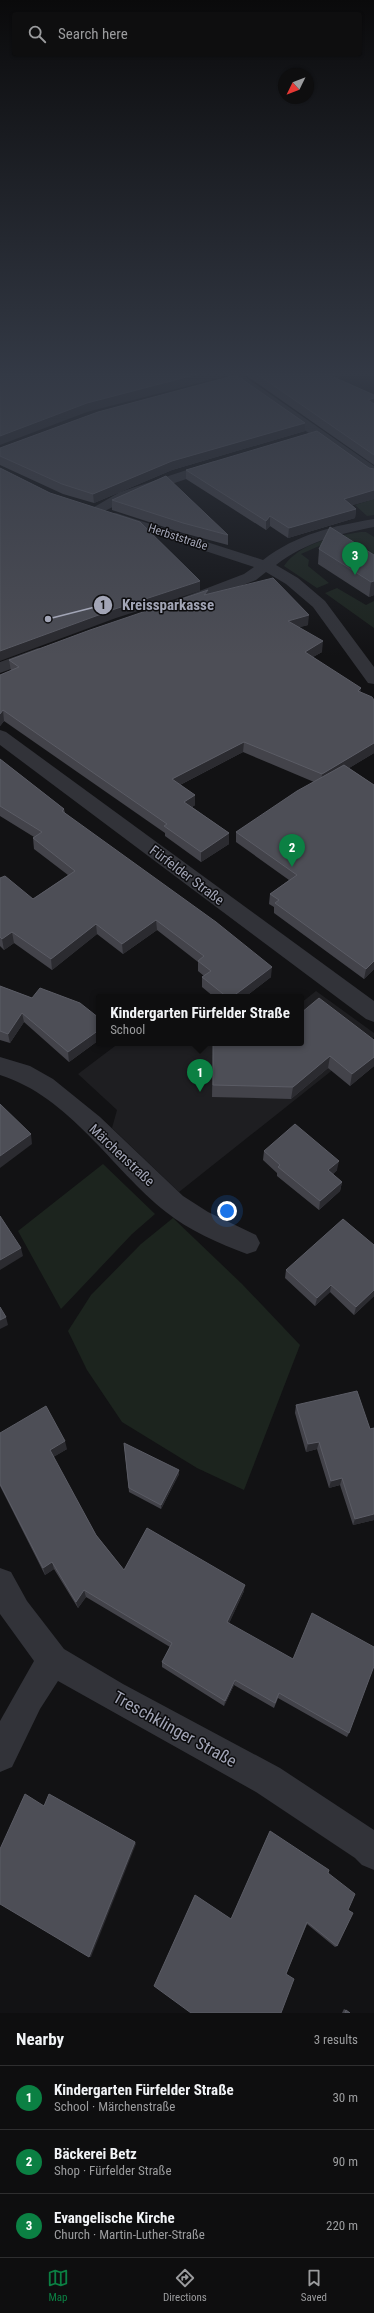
<!DOCTYPE html>
<html lang="en">
<head>
<meta charset="utf-8">
<style>
	body { margin:0; font-family:"Roboto Condensed",sans-serif; background:#171718; color:#f1f3f6 }
	.compass { position:absolute; left:278px; top:68px; width:36px; height:36px; border-radius:50%; background:#0e0e0f; box-shadow:0 1px 3px #0004; rotate:227deg }
	.you { position:absolute; left:227px; top:1211px; width:14px; height:14px; margin:-10px; border:3px solid #fff; border-radius:50%; background:#1a73e8; box-shadow:0 0 0 6px #1a73e833 }
	.badge { display:grid; place-items:center; width:26px; height:26px; border-radius:50%; background:#0b8043; color:#fff; font-size:13px; font-weight:700 }
	.pin { position:absolute; translate:-50% -33px; filter:drop-shadow(0 1px 2px #0008) }
	.pin::after { content:''; position:absolute; top:21px; width:14px; height:12px; background:inherit; clip-path:polygon(0 0,100% 0,50% 100%) }
	.popup { position:absolute; left:96px; top:994px; width:208px; height:52px; box-sizing:border-box; display:grid; place-content:center; border-radius:4px; background:#0e0e0f; filter:drop-shadow(0 1px 3px #0005); font-size:13px; white-space:nowrap; color:#9b9c9e }
	.popup b { font-size:15px; color:#f1f3f6 }
	.popup::after { content:''; position:absolute; left:50%; top:100%; margin-left:-8px; border:8px solid transparent; border-top-color:#0e0e0f }
	.list { margin:0; padding:0; list-style:none }
	h2 { display:flex; justify-content:space-between; align-items:center; height:52px; margin:0; padding:0 16px; font-size:17px }
	h2 small { font-size:13px; font-weight:400; color:#9b9c9e }
	.list li { display:grid; grid-template-columns:26px 1fr auto; gap:12px; align-items:center; box-sizing:border-box; height:64px; padding:0 16px; border-top:1px solid #2e2e2f }
	.list b { display:block; font-size:15px; white-space:nowrap }
	.list p { margin:0; font-size:13px; white-space:nowrap; color:#9b9c9e }
	.list em { font-size:13px; font-style:normal; color:#9b9c9e }
	.icon { flex:none; width:22px; height:22px; fill:none; stroke:currentColor; stroke-width:2; stroke-linecap:round; stroke-linejoin:round }
	.map { position:relative; flex:none; width:374px; height:2013px; overflow:hidden }
	.search { position:absolute; background:#0e0e0f; box-shadow:0 1px 3px #0004; left:12px; right:12px; top:12px; height:44px; display:flex; align-items:center; gap:10px; box-sizing:border-box; padding:0 14px; border-radius:4px; color:#9b9c9e; font-size:15px }
	.sheet { height:244px; background:#0e0e0f }
	nav { display:flex; justify-content:space-around; align-items:center; box-sizing:border-box; height:56px; border-top:1px solid #2e2e2f; background:#0e0e0f; font-size:11px; color:#9b9c9e }
	nav a { display:grid; justify-items:center; gap:2px }
	nav .on { color:#0b8043 }
	.map>svg:first-child { display:block }
	.built { fill:#1e1e21 }
	.green { fill:#1c241e }
	.lines { fill:none; stroke-linecap:round; stroke-linejoin:round }
	.minor { fill:#323339; fill-rule:evenodd }
	.wall { fill:#43434a }
	.shaded-wall { fill:#2b2b30 }
	.building { fill:#4d4e56; stroke:#5b5c65 }
	.labels { text-anchor:middle; dominant-baseline:central; stroke-width:3; stroke-linejoin:round; paint-order:stroke }
	.far-street-label { font-size:12px; fill:#a2a5b6; stroke:#0d0d0f }
	.street-label { font-size:14px; fill:#a2a5b6; stroke:#0d0d0f }
	.near-street-label { font-size:17px; fill:#a2a5b6; stroke:#0d0d0f }
	.leader { fill:none; stroke:#a2a5b6; stroke-width:1.5 }
	.callout-dot { fill:#a2a5b6; stroke:#0d0d0f; stroke-width:1.5 }
	.mark-label { font-size:12px; text-anchor:middle; font-weight:bold; fill:#111 }
	.callout-label { font-size:15px; text-anchor:middle; font-weight:bold; fill:#a2a5b6; stroke:#0d0d0f; stroke-width:3; stroke-linejoin:round; paint-order:stroke }
</style>
</head>
<body>
<div class="map">
<svg width="374" height="2013" viewBox="0 0 374 2013">
	<rect width="100%" height="100%" fill="#121214"/>
	<polygon class="built" points="316,991 374,1033 374,1037 179,1192 112,1128 117,1110 78,1074 119,1043 301,1043 301,1003"/>
	<g class="green">
		<polygon points="374,499 374,515 367,516 355,505"/>
		<path d="M361,532H366L374,537V562L326,543L301,554L309,560L308,566L329,583L317,588L284,566C300,543 334,536 361,532Z"/>
		<polygon points="337,588 366,605 374,601 374,628 325,593"/>
		<polygon points="103,1164 155,1214 132,1234 61,1309 18,1231"/>
		<polygon points="173,1218 242,1284 300,1345 244,1490 197,1468 122,1422 87,1370 68,1331 91,1295 141,1244"/>
	</g>
	<g class="lines">
		<g class="minor">
			<polygon points="226,374 241,374 374,466 374,477 369,476"/>
			<polygon points="214,461 219,462 221,465 219,468 130,498 101,513 96,514 89,510 120,492"/>
			<path d="M116,513L263,560C297,534 333,526 374,519V527C338,534 306,542 276,565L298,578L325,601L374,667V684L368,683L313,607L286,584L266,572L256,580L188,606H176L174,603L176,600L244,574L254,567L111,520L109,517L111,514Z"/>
			<polygon points="38,648 44,649 46,653 44,657 0,673 0,662"/>
			<polygon points="0,730 6,732 374,1001 374,1022 366,1019 0,745"/>
			<path d="M0,1057L30,1066L53,1079L100,1117L183,1196L208,1212L256,1235L260,1243L256,1251L247,1254C220,1244 188,1230 166,1212C111,1168 70,1097 0,1075Z"/>
			<polygon points="0,1568 11,1572 27,1601 64,1649 123,1684 280,1768 374,1830 374,1870 362,1865 355,1858 256,1792 58,1681 40,1709 12,1767 0,1772 0,1721 34,1661 0,1614"/>
		</g>
	</g>
	<g class="wall">
		<polygon points="244,374 346,374 337,378 374,395 374,465"/>
		<polygon points="305,423 305,431 172,470 94,503 63,494 0,465 0,448"/>
		<polygon points="369,468 374,469 374,499 352,505 356,509 355,518 288,538 270,526 266,530 186,479 186,470"/>
		<polygon points="112,500 228,535 228,545 183,533 112,510"/>
		<polygon points="319,549 374,555 374,595 369,597 318,564"/>
		<polygon points="208,594 308,625 299,627 322,652 313,657 361,693 374,700 374,753 349,768 374,785 374,969 364,979 274,913 274,907 269,904 270,894 289,880 236,842 236,832 314,782 243,752 180,785 195,795 195,805 192,807 229,833 229,844 201,862 165,836 165,833 4,721 0,726 0,675 11,671 9,660"/>
		<polygon points="0,759 64,809 65,813 271,977 245,997 214,997 202,987 202,977 204,976 198,971 198,962 157,930 123,954 97,934 52,970 14,943 4,950 0,946 0,878 33,899 68,875 34,849 33,838 34,837 0,816"/>
		<polygon points="0,986 32,998 99,1018 99,1040 69,1062 24,1022 10,1043 0,1040"/>
		<polygon points="374,1040 374,1066 350,1086 328,1068 291,1099 212,1097 213,1043"/>
		<polygon points="264,1151 337,1170 333,1174 342,1182 340,1191 319,1210 277,1176 277,1173 263,1160"/>
		<polygon points="374,1245 374,1296 354,1315 330,1292 315,1306 285,1278 286,1270"/>
		<polygon points="296,1405 374,1520 353,1525 340,1485 329,1488 317,1449 306,1452 295,1413"/>
		<polygon points="0,1433 67,1449 53,1457 96,1535 124,1570 244,1591 229,1623 349,1733 347,1737 278,1698 274,1708 234,1685 224,1706 162,1667 162,1662 170,1647 86,1597 78,1608 54,1569 45,1575 0,1486"/>
		<polygon points="124,1443 179,1474 161,1509 129,1492"/>
		<polygon points="328,1873 348,1910 337,1946 335,1947 307,1924 286,1974 231,1919"/>
		<polygon points="344,2009 346,2010 350,2013 342,2013"/>
	</g>
	<g class="shaded-wall">
		<polygon points="198,374 226,374 226,376 87,412 0,445 0,436 87,403"/>
		<polygon points="330,374 346,374 334,379"/>
		<polygon points="374,398 374,406 368,400"/>
		<polygon points="305,423 305,431 172,470 94,503 93,494 172,461"/>
		<polygon points="374,490 374,499 343,508 344,499"/>
		<polygon points="356,509 355,518 288,538 289,528"/>
		<polygon points="270,516 270,526 266,530 266,521"/>
		<polygon points="200,581 200,591 116,618 0,661 0,651 115,609"/>
		<polygon points="374,581 374,595 369,597 371,582"/>
		<polygon points="309,615 308,625 287,631 288,621"/>
		<polygon points="323,641 322,652 304,662 305,652"/>
		<polygon points="361,688 360,698 358,691"/>
		<polygon points="3,710 4,721 0,726 0,714"/>
		<polygon points="244,742 243,752 172,789 172,779"/>
		<polygon points="374,743 374,753 321,785 322,774"/>
		<polygon points="195,795 195,805 184,812 184,802"/>
		<polygon points="229,833 229,844 201,862 201,852"/>
		<polygon points="156,920 157,930 123,954 122,944"/>
		<polygon points="96,924 97,934 52,970 51,959"/>
		<polygon points="12,932 14,943 4,950 2,939"/>
		<polygon points="374,961 374,969 364,979 366,969"/>
		<polygon points="272,967 271,977 245,997 232,997"/>
		<polygon points="22,1013 24,1022 10,1043 8,1034"/>
		<polygon points="99,1030 99,1040 69,1062 68,1052"/>
		<polygon points="330,1056 328,1068 291,1099 293,1087"/>
		<polygon points="374,1057 374,1066 350,1086 352,1074"/>
		<polygon points="31,1134 32,1144 0,1168 0,1156"/>
		<polygon points="339,1161 337,1170 327,1179 328,1170"/>
		<polygon points="342,1182 340,1191 319,1210 320,1201"/>
		<polygon points="21,1248 23,1256 0,1270 0,1260"/>
		<polygon points="331,1285 330,1292 315,1306 317,1298"/>
		<polygon points="374,1290 374,1296 354,1315 356,1307"/>
		<polygon points="6,1317 8,1325 0,1329 0,1320"/>
		<polygon points="65,1441 67,1449 52,1458 50,1450"/>
		<polygon points="319,1442 317,1449 306,1452 308,1444"/>
		<polygon points="179,1470 179,1474 161,1509 161,1505"/>
		<polygon points="342,1478 340,1485 329,1488 331,1481"/>
		<polygon points="374,1514 374,1520 353,1525 355,1519"/>
		<polygon points="52,1562 54,1569 45,1575 43,1568"/>
		<polygon points="245,1585 244,1591 227,1628 227,1622"/>
		<polygon points="84,1590 86,1597 78,1608 76,1602"/>
		<polygon points="235,1680 234,1685 224,1706 225,1701"/>
		<polygon points="135,1842 136,1844 91,1957 89,1957"/>
	</g>
	<g class="building">
		<polygon points="0,374 198,374 87,403 0,436"/>
		<polygon points="257,374 334,374 335,375 331,376 374,395 374,398 368,400 374,404 374,455"/>
		<polygon points="236,375 305,423 172,461 93,494 62,484 0,456 0,448 98,412"/>
		<polygon points="317,431 369,468 374,469 374,490 344,499 356,509 289,528 270,516 266,521 186,470"/>
		<polygon points="0,468 50,493 140,522 200,581 115,609 0,651"/>
		<polygon points="166,476 228,535 183,523 112,500"/>
		<polygon points="330,527 374,555 374,581 371,582 319,549"/>
		<polygon points="273,578 309,615 288,621 323,641 305,652 361,688 358,691 372,697 374,700 374,743 322,774 244,742 172,779 195,795 184,802 229,833 201,852 164,826 167,824 3,710 0,714 0,675 19,667 9,660 90,630 208,590 204,595"/>
		<polygon points="0,759 64,809 62,811 216,922 272,967 232,997 227,997 202,977 211,971 198,961 204,956 156,920 122,944 96,924 51,959 12,932 2,939 0,937 0,878 5,876 33,899 75,871 33,838 42,832 0,806"/>
		<polygon points="344,765 374,785 374,961 366,969 275,903 279,900 270,894 297,875 236,832 297,791"/>
		<polygon points="0,986 32,998 40,988 80,1003 99,1018 99,1030 68,1052 22,1013 8,1034 0,1031"/>
		<polygon points="319,998 374,1040 374,1057 352,1074 330,1056 293,1087 213,1085 213,1043 301,1043 301,1013"/>
		<polygon points="0,1104 31,1134 0,1156"/>
		<polygon points="295,1124 339,1161 328,1170 342,1182 320,1201 278,1167 280,1165 264,1151"/>
		<polygon points="0,1216 21,1248 0,1260"/>
		<polygon points="343,1219 374,1245 374,1290 356,1307 331,1285 317,1298 286,1270"/>
		<polygon points="0,1307 6,1317 0,1320"/>
		<polygon points="357,1391 370,1429 374,1428 374,1514 355,1519 342,1478 331,1481 319,1442 308,1444 296,1405"/>
		<polygon points="46,1406 65,1441 50,1450 96,1535 124,1570 147,1528 245,1585 227,1622 293,1659 312,1613 374,1647 374,1666 349,1733 279,1693 275,1703 235,1680 225,1701 162,1662 172,1643 84,1590 76,1602 52,1562 43,1568 0,1484 0,1433"/>
		<polygon points="124,1443 179,1470 161,1505 129,1488"/>
		<polygon points="25,1794 44,1806 49,1794 135,1842 89,1957 0,1904 0,1849"/>
		<polygon points="270,1831 329,1870 328,1873 355,1894 348,1910 353,1913 337,1946 307,1922 286,1974 294,1979 281,2013 191,2013 154,1986 195,1895 231,1919"/>
		<polygon points="346,2010 350,2013 345,2013"/>
	</g>
	<linearGradient id="sky" x2="0" y2="1"><stop stop-color="#0a0a0b"/><stop offset="0.57" stop-color="#333945"/><stop offset="1" stop-color="#333945" stop-opacity="0"/></linearGradient>
	<rect width="374" height="656" fill="url(#sky)"/>
	<g class="labels">
		<g class="far-street-label">
			<text transform="translate(178 537) rotate(18)">Herbststraße</text>
		</g>
		<g class="street-label">
			<text transform="translate(187 875) rotate(37)">Fürfelder Straße</text>
			<text transform="translate(122 1155) rotate(43)">Märchenstraße</text>
		</g>
		<g class="near-street-label">
			<text transform="translate(175 1729) rotate(29)">Treschklinger Straße</text>
		</g>
	</g>
	<path class="leader" d="M48 619L103 605"/>
	<g class="callout-dot">
		<circle cx="48" cy="619" r="4"/>
		<circle cx="103" cy="605" r="10"/>
	</g>
	<g class="mark-label">
		<text x="103" y="609">1</text>
	</g>
	<g class="callout-label">
		<text x="168" y="610">Kreissparkasse</text>
	</g>
</svg>
<svg class="compass" viewBox="-18 -18 36 36"><path d="M0-13l5 13h-10z" fill="#e53935"/><path d="M0 13l5-13h-10z" fill="#9b9c9e"/></svg>
<div class="you"></div>
<div class="pin badge" style="left:200px;top:1092px">1</div>
<div class="popup"><b>Kindergarten Fürfelder Straße</b>School</div>
<div class="pin badge" style="left:292px;top:867px">2</div>
<div class="pin badge" style="left:355px;top:575px">3</div>
<div class="search"><svg class="icon" aria-label="search" viewBox="0 0 24 24"><circle cx="10" cy="10" r="6"/><path d="M15 15l6 6"/></svg>Search here</div>
</div>
<section class="sheet">
<h2>Nearby<small>3 results</small></h2>
<ul class="list">
<li><span class="badge">1</span><div><b>Kindergarten Fürfelder Straße</b><p>School · Märchenstraße</p></div><em>30 m</em></li>
<li><span class="badge">2</span><div><b>Bäckerei Betz</b><p>Shop · Fürfelder Straße</p></div><em>90 m</em></li>
<li><span class="badge">3</span><div><b>Evangelische Kirche</b><p>Church · Martin-Luther-Straße</p></div><em>220 m</em></li>
</ul>
</section>
<nav>
<a class="on"><svg class="icon" aria-label="map" viewBox="0 0 24 24"><path d="M3 6l6-2 6 2 6-2v14l-6 2-6-2-6 2zM9 4v14M15 6v14"/></svg>Map</a>
<a><svg class="icon" aria-label="directions" viewBox="0 0 24 24"><path d="M12 3l9 9-9 9-9-9zM9 14v-3h6M13 9l2 2-2 2"/></svg>Directions</a>
<a><svg class="icon" aria-label="saved" viewBox="0 0 24 24"><path d="M7 4h10v16l-5-4-5 4z"/></svg>Saved</a>
</nav>
</body>
</html>
